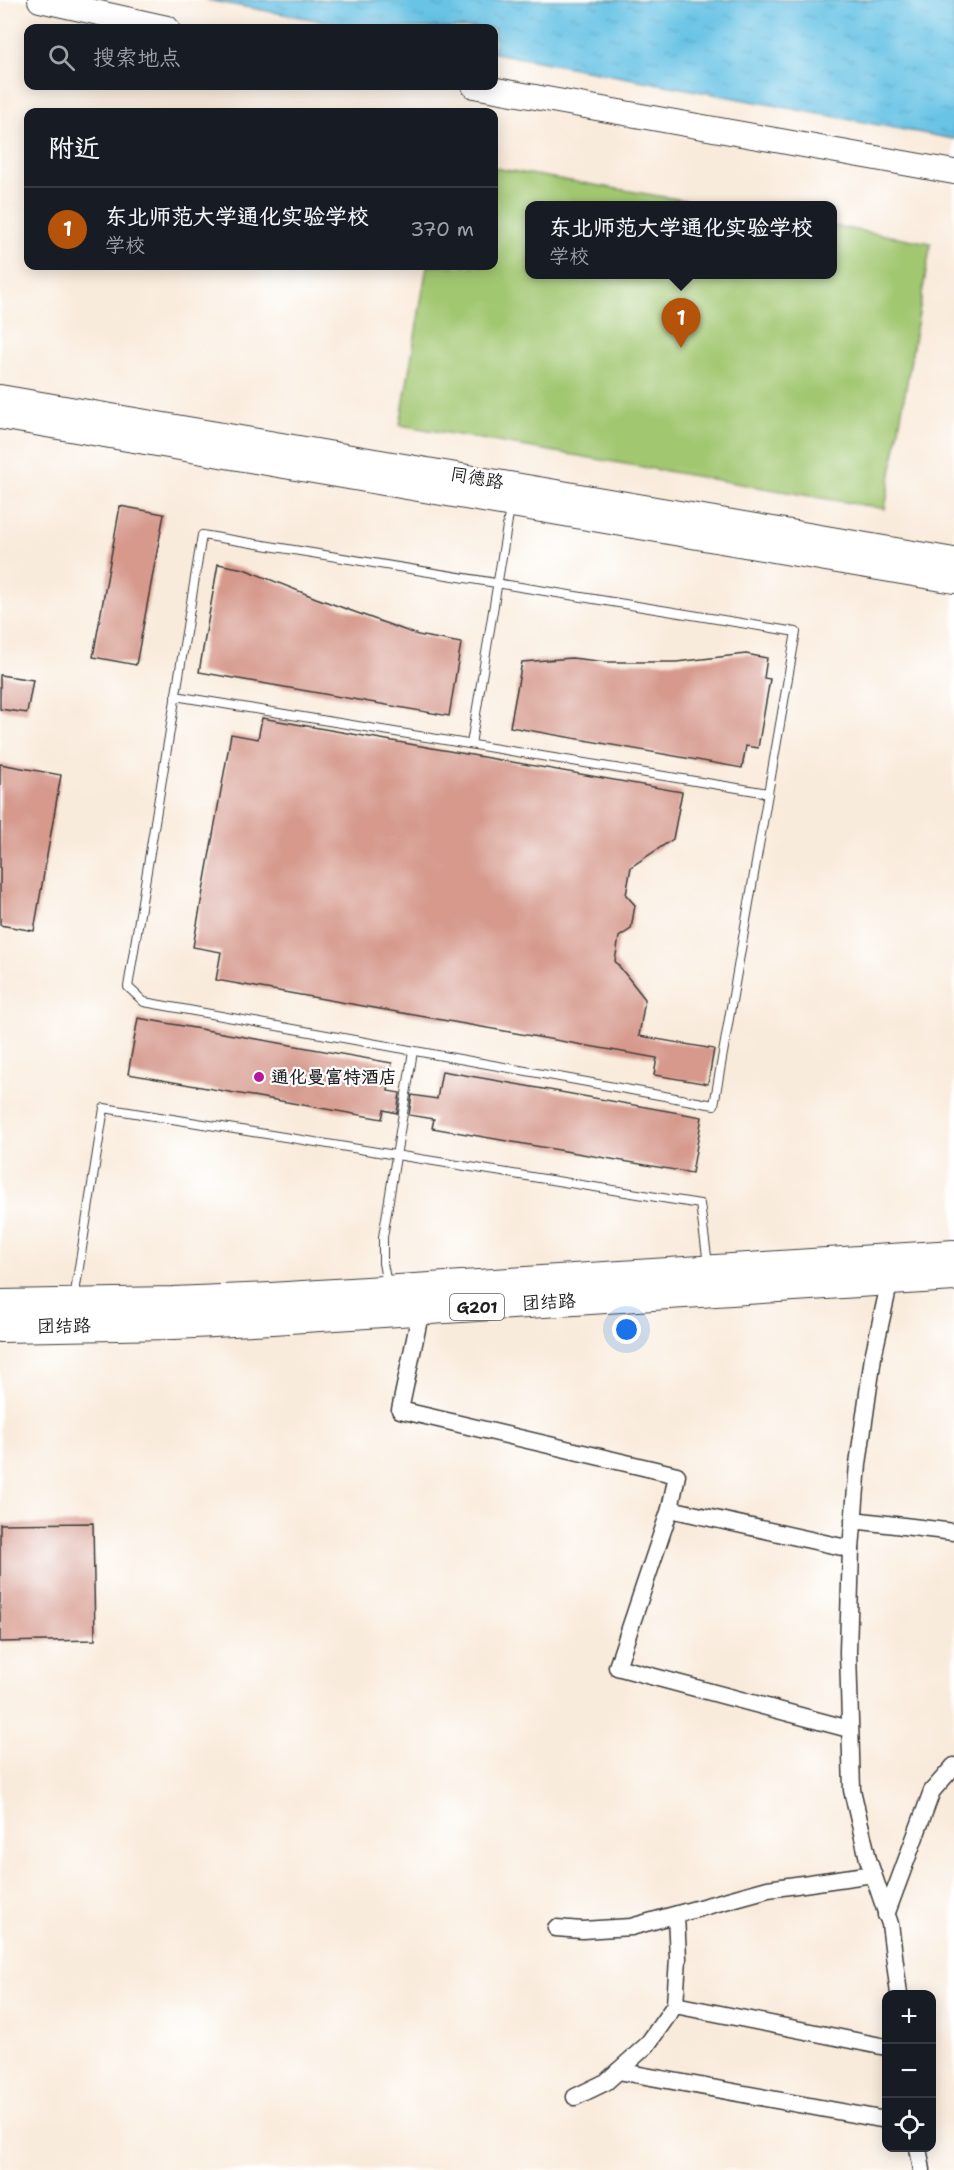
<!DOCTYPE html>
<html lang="zh">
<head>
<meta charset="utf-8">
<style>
	body { margin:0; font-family:"Shantell Sans","LXGW WenKai TC",sans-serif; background:#242831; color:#f1f3f6 }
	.controls { position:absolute; right:18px; bottom:18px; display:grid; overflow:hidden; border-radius:12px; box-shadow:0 3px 15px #0003 }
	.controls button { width:54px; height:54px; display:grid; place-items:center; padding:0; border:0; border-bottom:2px solid #363941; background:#171b24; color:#f1f3f6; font:30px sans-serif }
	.you { position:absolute; left:627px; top:1330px; width:21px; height:21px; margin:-15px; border:4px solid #fff; border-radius:50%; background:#1a73e8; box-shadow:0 0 0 9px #1a73e833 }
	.badge { display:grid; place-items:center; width:39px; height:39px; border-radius:50%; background:#b45309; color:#fff; font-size:20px; font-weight:700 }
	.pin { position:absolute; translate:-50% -50px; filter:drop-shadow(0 2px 3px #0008) }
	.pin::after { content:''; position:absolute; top:32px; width:21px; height:18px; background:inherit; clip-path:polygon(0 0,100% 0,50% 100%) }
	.popup { position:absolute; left:525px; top:201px; width:312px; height:78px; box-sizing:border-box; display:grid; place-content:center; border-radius:12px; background:#171b24; filter:drop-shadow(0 2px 4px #0005); font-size:20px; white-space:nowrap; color:#9ea1a6 }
	.popup b { font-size:22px; color:#f1f3f6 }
	.popup::after { content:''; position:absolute; left:50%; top:100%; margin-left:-12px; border:12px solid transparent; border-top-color:#171b24 }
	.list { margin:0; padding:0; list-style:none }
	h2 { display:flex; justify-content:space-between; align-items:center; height:78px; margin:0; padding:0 24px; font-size:26px }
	h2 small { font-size:20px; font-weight:400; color:#9ea1a6 }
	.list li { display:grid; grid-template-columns:39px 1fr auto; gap:18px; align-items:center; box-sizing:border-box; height:84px; padding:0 24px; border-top:2px solid #363941 }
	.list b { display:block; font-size:22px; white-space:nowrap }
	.list p { margin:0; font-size:20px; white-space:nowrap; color:#9ea1a6 }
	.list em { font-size:20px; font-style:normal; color:#9ea1a6 }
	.icon { flex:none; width:33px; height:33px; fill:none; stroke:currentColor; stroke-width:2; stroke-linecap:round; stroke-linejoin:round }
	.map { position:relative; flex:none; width:954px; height:2170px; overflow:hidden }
	.search { position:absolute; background:#171b24; box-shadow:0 3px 15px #0003; left:24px; top:24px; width:474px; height:66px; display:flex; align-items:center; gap:15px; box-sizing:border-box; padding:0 21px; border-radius:12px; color:#9ea1a6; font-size:22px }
	.panel { position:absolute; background:#171b24; box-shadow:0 3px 15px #0003; left:24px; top:108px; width:474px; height:162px; border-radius:12px }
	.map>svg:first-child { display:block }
	.green { fill:#a2c771; stroke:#5f7246; stroke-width:1.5 }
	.water { fill:url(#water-ripples); stroke:#427080; stroke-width:1.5 }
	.building { fill:#d6998c }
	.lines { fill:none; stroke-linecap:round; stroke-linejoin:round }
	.lane-casing { stroke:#3d3b39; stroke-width:10 }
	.street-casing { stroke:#3d3b39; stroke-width:19 }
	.secondary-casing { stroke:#3d3b39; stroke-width:26 }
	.highway-casing { stroke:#3d3b39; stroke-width:32 }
	.lane { stroke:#fff; stroke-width:8 }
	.street { stroke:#fff; stroke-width:16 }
	.secondary { stroke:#fff; stroke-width:24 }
	.highway { stroke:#fff; stroke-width:30 }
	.poi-dot { fill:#b5179e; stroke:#fff; stroke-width:2 }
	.labels { text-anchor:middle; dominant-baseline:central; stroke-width:4.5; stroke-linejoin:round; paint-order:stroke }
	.shield { fill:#fff; stroke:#606060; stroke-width:1.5 }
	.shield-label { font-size:16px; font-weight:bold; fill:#1c1c1c }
	.street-label { font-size:18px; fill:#1c1c1c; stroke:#fff }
	.poi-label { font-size:18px; font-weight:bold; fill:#1c1c1c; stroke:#fff; text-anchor:start }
</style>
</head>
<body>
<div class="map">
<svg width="954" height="2170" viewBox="0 0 954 2170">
	<defs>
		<pattern id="water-ripples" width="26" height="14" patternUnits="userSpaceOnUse" patternTransform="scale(1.5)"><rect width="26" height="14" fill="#67c3e5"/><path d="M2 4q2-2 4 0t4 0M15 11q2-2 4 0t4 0" fill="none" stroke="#59a7c4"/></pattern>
	</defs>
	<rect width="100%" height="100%" fill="#fff"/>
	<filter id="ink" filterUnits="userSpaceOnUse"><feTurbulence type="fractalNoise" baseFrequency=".0167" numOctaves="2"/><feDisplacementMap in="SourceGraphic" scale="12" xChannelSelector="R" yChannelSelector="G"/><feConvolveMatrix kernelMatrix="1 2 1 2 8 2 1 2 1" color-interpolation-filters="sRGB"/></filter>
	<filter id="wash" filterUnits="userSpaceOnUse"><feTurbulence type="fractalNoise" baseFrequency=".008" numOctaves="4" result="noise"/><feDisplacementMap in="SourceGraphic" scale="24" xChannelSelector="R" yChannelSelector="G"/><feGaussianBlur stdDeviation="1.35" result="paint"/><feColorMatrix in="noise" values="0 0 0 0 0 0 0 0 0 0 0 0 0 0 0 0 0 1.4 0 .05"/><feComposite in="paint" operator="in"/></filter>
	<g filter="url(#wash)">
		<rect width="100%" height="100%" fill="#f9ebdb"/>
		<polygon class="green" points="494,168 712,205 530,206 530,274 832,274 833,226 931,243 885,509 400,425 427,266 494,266"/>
		<polygon class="water" points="207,0 954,0 954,139 494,53 494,28 360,28"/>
		<g id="blocks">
			<g class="building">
				<polygon points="120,506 164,514 136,665 93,657"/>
				<polygon points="218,564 244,569 316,598 418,635 461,643 449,716 199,672"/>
				<polygon points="746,654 767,658 764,678 770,679 758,748 746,746 742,768 510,727 522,662 572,658 607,662 676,662"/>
				<polygon points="0,675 33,680 27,713 0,709"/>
				<polygon points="262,718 682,792 673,839 631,867 626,895 635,905 631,929 619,937 615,961 645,999 639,1036 714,1049 708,1084 654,1075 657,1058 216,980 221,952 193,947 231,734 258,739"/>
				<polygon points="0,764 61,775 34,931 0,925"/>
				<polygon points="138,1018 392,1063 388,1091 400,1093 397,1113 384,1110 382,1119 128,1074"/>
				<polygon points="442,1071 702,1117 692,1173 432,1128 434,1119 409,1115 412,1095 437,1099"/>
				<polygon points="93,1523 95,1640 0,1642 0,1524"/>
			</g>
		</g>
	</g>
	<g filter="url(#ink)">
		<use href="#blocks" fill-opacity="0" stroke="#3d3b39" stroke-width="1.5"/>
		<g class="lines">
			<defs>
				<g id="lane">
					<polygon points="202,535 796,632 714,1105 144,1002 128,987"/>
					<polyline points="175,696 768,793"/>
					<polyline points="471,744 510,508"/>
					<polyline points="387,1284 383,1263 383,1237 413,1051"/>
					<polyline points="74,1299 104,1108 700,1204 708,1264"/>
				</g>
				<g id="street">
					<polyline points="890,1280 873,1357 858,1464 851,1549 848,1652 852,1790 868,1859 890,1924 899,1994"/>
					<polyline points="421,1310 400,1410 677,1475 670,1509 617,1667 849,1729"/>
					<polyline points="670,1509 851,1549"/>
					<polyline points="853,1520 954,1532"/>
					<polyline points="886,1915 932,1791 954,1766"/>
					<polyline points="556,1928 582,1930 631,1927 768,1889 873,1874"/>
					<polyline points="675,2005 886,2047"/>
					<polyline points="618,2071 886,2120"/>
					<polyline points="575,2097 606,2082 647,2045 675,2005 678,1958 676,1915"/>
					<polyline points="918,2148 922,2170"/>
				</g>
				<g id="secondary">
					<polyline points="40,0 167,28"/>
					<polyline points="474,86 954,172"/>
					<polyline points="0,397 954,560"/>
					<polyline points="0,417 954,581"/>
				</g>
				<g id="highway">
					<polyline points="0,1305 173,1302 271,1298 954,1255"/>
					<polyline points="0,1327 174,1324 273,1319 954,1276"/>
				</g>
			</defs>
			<use href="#lane" class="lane-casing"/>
			<use href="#street" class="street-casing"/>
			<use href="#secondary" class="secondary-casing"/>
			<use href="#highway" class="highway-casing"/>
			<use href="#lane" class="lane"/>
			<use href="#street" class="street"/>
			<use href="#secondary" class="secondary"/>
			<use href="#highway" class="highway"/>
		</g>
	</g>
	<circle class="poi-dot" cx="259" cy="1077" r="6"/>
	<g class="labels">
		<rect class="shield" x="450" y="1294" width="54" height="26" rx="4.5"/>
		<g class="shield-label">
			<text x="477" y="1307">G201</text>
		</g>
		<g class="street-label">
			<text transform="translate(477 478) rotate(10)">同德路</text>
			<text transform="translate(549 1302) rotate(-3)">团结路</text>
			<text transform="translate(64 1326) rotate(-1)">团结路</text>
		</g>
		<g class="poi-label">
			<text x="271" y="1077">通化曼富特酒店</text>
		</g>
	</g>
</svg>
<div class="controls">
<button>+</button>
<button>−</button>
<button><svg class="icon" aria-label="locate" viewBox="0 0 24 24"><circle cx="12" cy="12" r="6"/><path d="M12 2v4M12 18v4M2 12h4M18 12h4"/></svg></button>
</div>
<div class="you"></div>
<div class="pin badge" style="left:681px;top:348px">1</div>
<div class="popup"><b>东北师范大学通化实验学校</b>学校</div>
<div class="search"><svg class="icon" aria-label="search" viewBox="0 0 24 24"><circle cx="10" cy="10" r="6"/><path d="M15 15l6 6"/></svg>搜索地点</div>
<section class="panel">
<h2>附近<small></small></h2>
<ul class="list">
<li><span class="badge">1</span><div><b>东北师范大学通化实验学校</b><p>学校</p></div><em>370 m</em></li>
</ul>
</section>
</div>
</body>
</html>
